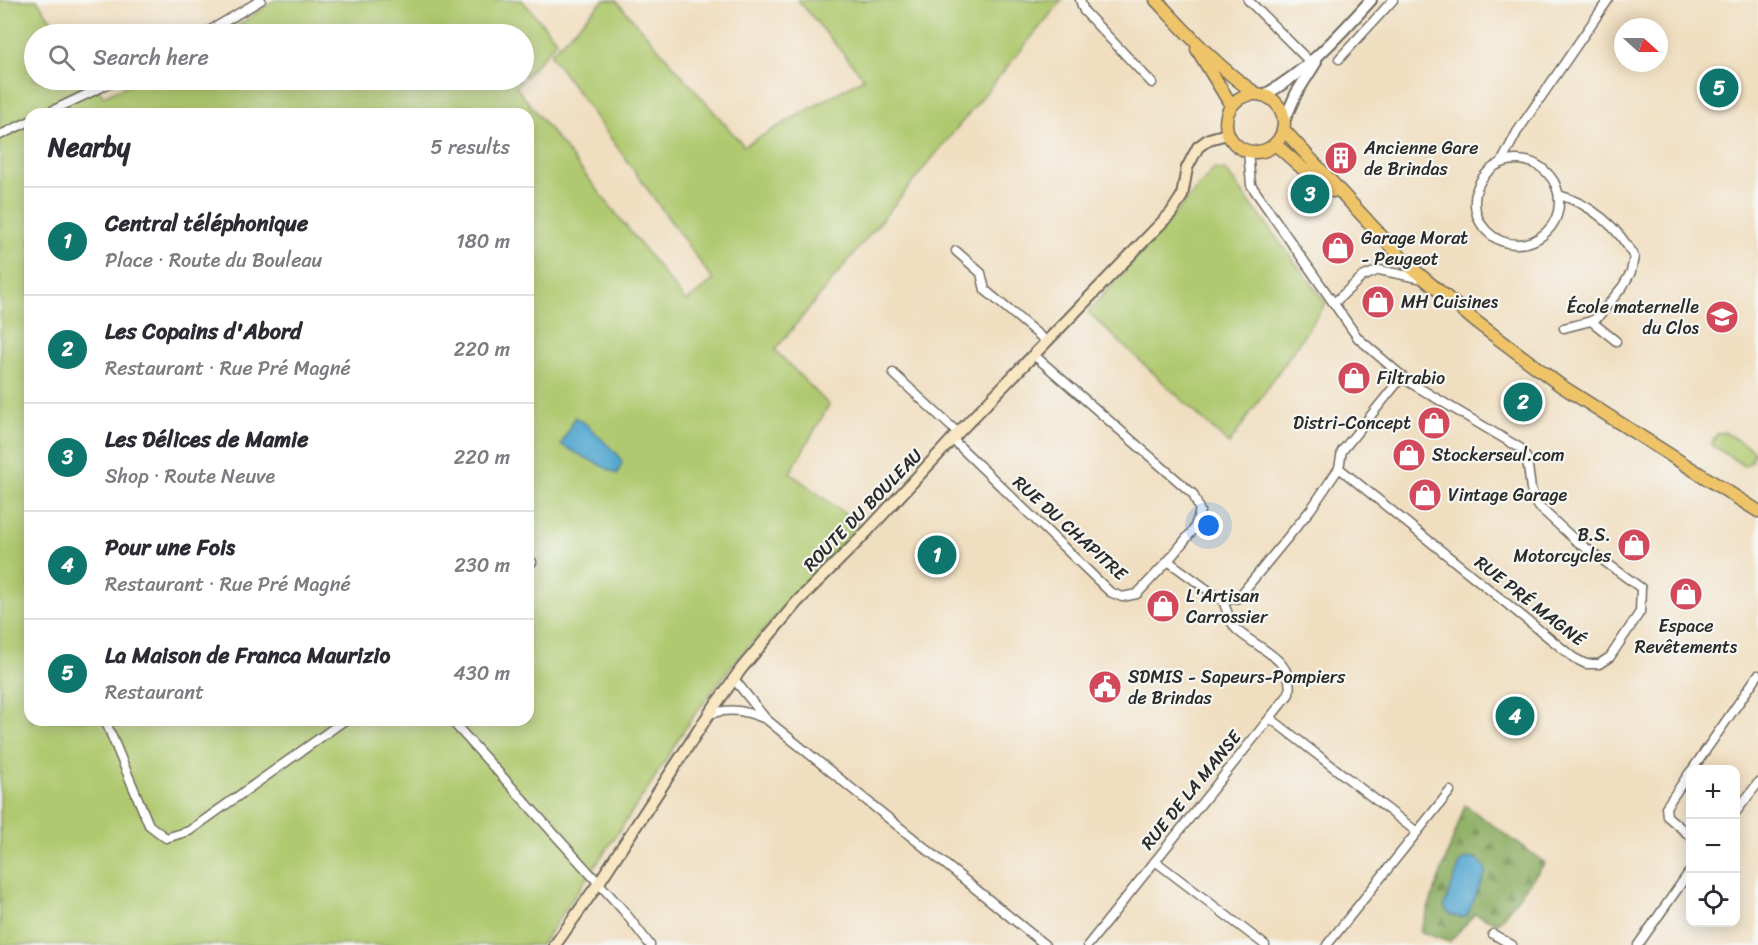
<!DOCTYPE html>
<html lang="en">
<head>
<meta charset="utf-8">
<style>
	body { margin:0; font-family:Sriracha,sans-serif; background:#f7f7f7; color:#2b2b33 }
	.controls { position:absolute; right:18px; bottom:18px; display:grid; overflow:hidden; border-radius:12px; box-shadow:0 3px 15px #0003 }
	.controls button { width:54px; height:54px; display:grid; place-items:center; padding:0; border:0; border-bottom:2px solid #e1e1e2; background:#fff; color:#2b2b33; font:30px sans-serif }
	.compass { position:absolute; left:1614px; top:18px; width:54px; height:54px; border-radius:50%; background:#fff; box-shadow:0 3px 15px #0003; rotate:111deg }
	.you { position:absolute; left:1209px; top:526px; width:21px; height:21px; margin:-15px; border:4px solid #fff; border-radius:50%; background:#1a73e8; box-shadow:0 0 0 9px #1a73e833 }
	.badge { display:grid; place-items:center; width:39px; height:39px; border-radius:50%; background:#0f766e; color:#fff; font-size:20px; font-weight:700 }
	.pin { position:absolute; translate:-50% -50%; border:3px solid #fff; box-shadow:0 2px 6px #0006 }
	.list { margin:0; padding:0; list-style:none }
	h2 { display:flex; justify-content:space-between; align-items:center; height:78px; margin:0; padding:0 24px; font-size:26px }
	h2 small { font-size:20px; font-weight:400; color:#7c7c81 }
	.list li { display:grid; grid-template-columns:39px 1fr auto; gap:18px; align-items:center; box-sizing:border-box; height:108px; padding:0 24px; border-top:2px solid #e1e1e2 }
	.list b { display:block; font-size:22px; white-space:nowrap }
	.list p { margin:0; font-size:20px; white-space:nowrap; color:#7c7c81 }
	.list em { font-size:20px; font-style:normal; color:#7c7c81 }
	.icon { flex:none; width:33px; height:33px; fill:none; stroke:currentColor; stroke-width:2; stroke-linecap:round; stroke-linejoin:round }
	.map { position:relative; flex:none; width:1758px; height:945px; overflow:hidden }
	.search { position:absolute; background:#fff; box-shadow:0 3px 15px #0003; left:24px; top:24px; width:510px; height:66px; display:flex; align-items:center; gap:15px; box-sizing:border-box; padding:0 21px; border-radius:33px; color:#7c7c81; font-size:22px }
	.panel { position:absolute; background:#fff; box-shadow:0 3px 15px #0003; left:24px; top:108px; width:510px; height:618px; border-radius:18px }
	.map>svg:first-child { display:block }
	.grass { fill:#b0c96f; stroke:#6e7a4d; stroke-width:1.5; fill-rule:evenodd }
	.forest { fill:url(#forest-firs); stroke:#5c6c46; stroke-width:1.5 }
	.water { fill:#55a8d1; stroke:#406a7e; stroke-width:1.5 }
	.lines { fill:none; stroke-linecap:round; stroke-linejoin:round }
	.minor-casing { stroke:#706a5f; stroke-width:11 }
	.tertiary-casing { stroke:#706a5f; stroke-width:14 }
	.secondary-casing { stroke:#706a5f; stroke-width:14 }
	.primary-casing { stroke:#706a5f; stroke-width:15 }
	.minor { stroke:#fff; stroke-width:8 }
	.tertiary { stroke:#fff; stroke-width:10 }
	.secondary { stroke:#f9e7c3; stroke-width:10 }
	.primary { stroke:#efc469; stroke-width:12 }
	.labels { text-anchor:middle; dominant-baseline:central; stroke-width:4.5; stroke-linejoin:round; paint-order:stroke }
	.poi-label { font-size:18px; fill:#2b2b2b; stroke:#f6f6f2; text-anchor:start }
	.street-label { font-size:18px; fill:#2b2b2b; stroke:#f6f6f2 }
</style>
</head>
<body>
<div class="map">
<svg width="1758" height="945" viewBox="0 0 1758 945">
	<defs>
		<pattern id="forest-firs" width="22" height="20" patternUnits="userSpaceOnUse" patternTransform="scale(1.5)"><rect width="22" height="20" fill="#8cad62"/><path d="M5 1l3.5 6h-7zM16 11l3.5 6h-7z" fill="#738d51"/></pattern>
	</defs>
	<rect width="100%" height="100%" fill="#f6f6f2"/>
	<filter id="ink" filterUnits="userSpaceOnUse"><feTurbulence type="fractalNoise" baseFrequency=".0167" numOctaves="2"/><feDisplacementMap in="SourceGraphic" scale="12" xChannelSelector="R" yChannelSelector="G"/><feConvolveMatrix kernelMatrix="1 2 1 2 8 2 1 2 1" color-interpolation-filters="sRGB"/></filter>
	<filter id="wash" filterUnits="userSpaceOnUse"><feTurbulence type="fractalNoise" baseFrequency=".008" numOctaves="4" result="noise"/><feDisplacementMap in="SourceGraphic" scale="24" xChannelSelector="R" yChannelSelector="G"/><feGaussianBlur stdDeviation="1.35" result="paint"/><feColorMatrix in="noise" values="0 0 0 0 0 0 0 0 0 0 0 0 0 0 0 0 0 1.4 0 .05"/><feComposite in="paint" operator="in"/></filter>
	<g filter="url(#wash)">
		<rect width="100%" height="100%" fill="#f0dec0"/>
		<g class="grass">
			<path d="M0,0H37L61,34H34V80H92L103,96L139,80H522L516,87L686,302L713,280L550,54L604,0H616L744,146L864,78L798,0H1062L775,350L829,405L790,473L860,525L733,664L689,722L647,790L541,945H0ZM30,114H528V720H30Z"/>
			<polygon points="275,0 522,0 557,41 524,78 524,34 226,34"/>
			<polygon points="1214,169 1226,171 1326,303 1229,444 1088,312"/>
			<polygon points="1724,432 1752,449 1754,453 1751,462 1744,466 1712,445 1713,440 1718,433"/>
		</g>
		<polygon class="forest" points="1465,805 1545,863 1498,923 1475,914 1449,942 1420,932"/>
		<g class="water">
			<polygon points="575,417 586,424 619,456 622,463 617,474 561,445"/>
			<path d="M1469,858C1477,860 1484,862 1486,872L1467,916L1462,918L1450,914L1444,907L1461,861Z"/>
		</g>
	</g>
	<g filter="url(#ink)">
		<g class="lines">
			<defs>
				<g id="minor">
					<polyline points="1080,0 1084,11 1152,83"/>
					<polyline points="1248,0 1310,62"/>
					<polyline points="204,34 261,0"/>
					<polyline points="1339,59 1393,0"/>
					<polyline points="45,114 117,80"/>
					<polyline points="0,135 30,121"/>
					<polyline points="1248,151 1251,185 1358,338 1409,382 1520,448 1527,459 1531,489 1536,504 1575,540 1641,588 1640,612 1610,657 1599,664 1586,664 1574,658 1339,468 1342,451 1402,377"/>
					<circle cx="1517" cy="202" r="42"/>
					<polyline points="1501,163 1517,132 1608,0"/>
					<path d="M1559,195C1591,204 1619,228 1634,257L1631,272L1623,286L1598,317L1591,321L1564,328"/>
					<polyline points="956,251 981,273 985,290 1046,341"/>
					<polyline points="1334,303 1362,277 1379,270 1423,279"/>
					<polyline points="1591,321 1616,341"/>
					<polyline points="893,373 958,433"/>
					<polyline points="952,439 1110,592 1122,597 1137,594 1168,561 1194,529 1200,511 1193,494 1034,355"/>
					<polyline points="1168,561 1223,601 1238,598 1311,509 1339,468"/>
					<polyline points="528,565 532,562"/>
					<polyline points="734,679 766,719 1045,945"/>
					<path d="M709,714C732,707 745,711 766,719"/>
					<polyline points="1270,718 1417,832"/>
					<polyline points="105,720 149,825 166,838 189,831 345,720"/>
					<polyline points="451,720 623,910 650,945"/>
					<polyline points="1692,770 1758,675"/>
					<polyline points="1690,772 1666,807 1667,816 1690,836"/>
					<polyline points="1736,812 1758,783"/>
					<polyline points="1155,861 1265,945"/>
					<polyline points="1493,934 1512,945"/>
					<path d="M1088,945L1289,694C1295,659 1259,650 1237,630C1230,624 1227,610 1223,601"/>
					<polyline points="1327,945 1450,791"/>
					<polyline points="1638,945 1690,871"/>
				</g>
				<g id="tertiary">
					<path d="M1264,95C1307,72 1339,35 1371,0"/>
					<polyline points="1284,121 1296,94 1316,62"/>
				</g>
				<polyline id="secondary" points="555,945 598,884 709,714 741,669 797,602 860,539 958,433 1171,213 1182,196 1187,168 1198,147 1209,139 1227,134"/>
				<g id="primary">
					<path d="M1156,0C1187,33 1218,68 1255,93"/>
					<polyline points="1197,49 1231,105"/>
					<circle cx="1255" cy="123" r="29"/>
					<polyline points="1283,129 1408,265 1475,321 1560,385 1758,511"/>
					<polyline points="1275,144 1310,175 1333,191"/>
				</g>
			</defs>
			<use href="#minor" class="minor-casing"/>
			<use href="#tertiary" class="tertiary-casing"/>
			<use href="#secondary" class="secondary-casing"/>
			<use href="#primary" class="primary-casing"/>
			<use href="#minor" class="minor"/>
			<use href="#tertiary" class="tertiary"/>
			<use href="#secondary" class="secondary"/>
			<use href="#primary" class="primary"/>
		</g>
	</g>
	<defs>
		<symbol id="building-disc" viewBox="-11 -11 22 22"><circle r="9.5" fill="#d1495b" stroke="#f6f6f2"/><path d="M-4-6H4V6H1V3H-1V6H-4ZM-2.5-4.3h1.7v1.8h-1.7ZM.8-4.3h1.7v1.8H.8ZM-2.5-1h1.7V.8h-1.7ZM.8-1h1.7V.8H.8Z" fill="#fff"/></symbol>
		<symbol id="shop-disc" viewBox="-11 -11 22 22"><circle r="9.5" fill="#d1495b" stroke="#f6f6f2"/><path d="M-5-2.5h2.3a2.7 3.5 0 0 1 5.4 0H5L5.5 6h-11ZM-1.5-2.5h3a1.5 2.3 0 0 0-3 0Z" fill="#fff"/></symbol>
		<symbol id="school-disc" viewBox="-11 -11 22 22"><circle r="9.5" fill="#d1495b" stroke="#f6f6f2"/><path d="M0-5L7-2L0 1L-7-2ZM-4 1L0 2.5L4 1V4Q0 6-4 4Z" fill="#fff"/></symbol>
		<symbol id="civic-disc" viewBox="-11 -11 22 22"><circle r="9.5" fill="#d1495b" stroke="#f6f6f2"/><path d="M-.6-6.5H3V-4.5H.6V-3L4-1V1h2V6H-6V1h2V-1L-.6-3ZM-1.2 2.5V6h2.4V2.5Z" fill="#fff"/></symbol>
	</defs>
	<g fill-rule="evenodd">
		<use href="#building-disc" x="1322" y="139" width="38" height="38"/>
		<use href="#shop-disc" x="1319" y="229" width="38" height="38"/>
		<use href="#shop-disc" x="1359" y="283" width="38" height="38"/>
		<use href="#school-disc" x="1703" y="298" width="38" height="38"/>
		<use href="#shop-disc" x="1335" y="359" width="38" height="38"/>
		<use href="#shop-disc" x="1415" y="404" width="38" height="38"/>
		<use href="#shop-disc" x="1390" y="436" width="38" height="38"/>
		<use href="#shop-disc" x="1406" y="476" width="38" height="38"/>
		<use href="#shop-disc" x="1615" y="526" width="38" height="38"/>
		<use href="#shop-disc" x="1667" y="575" width="38" height="38"/>
		<use href="#shop-disc" x="1144" y="587" width="38" height="38"/>
		<use href="#civic-disc" x="1086" y="668" width="38" height="38"/>
	</g>
	<g class="labels">
		<g class="poi-label">
			<text x="1364" y="148">Ancienne Gare<tspan x="1364" dy="21">de Brindas</tspan></text>
			<text x="1361" y="238">Garage Morat<tspan x="1361" dy="21">- Peugeot</tspan></text>
			<text x="1401" y="302">MH Cuisines</text>
			<text x="1699" y="307" text-anchor="end">École maternelle<tspan x="1699" dy="21">du Clos</tspan></text>
			<text x="1377" y="378">Filtrabio</text>
			<text x="1411" y="423" text-anchor="end">Distri-Concept</text>
			<text x="1432" y="455">Stockerseul.com</text>
			<text x="1448" y="495">Vintage Garage</text>
			<text x="1611" y="535" text-anchor="end">B.S.<tspan x="1611" dy="21">Motorcycles</tspan></text>
			<text x="1186" y="596">L'Artisan<tspan x="1186" dy="21">Carrossier</tspan></text>
			<text x="1686" y="626" text-anchor="middle">Espace<tspan x="1686" dy="21">Revêtements</tspan></text>
			<text x="1128" y="677">SDMIS - Sapeurs-Pompiers<tspan x="1128" dy="21">de Brindas</tspan></text>
		</g>
		<g class="street-label">
			<text transform="translate(863 510) rotate(-46)">ROUTE DU BOULEAU</text>
			<text transform="translate(1070 528) rotate(42)">RUE DU CHAPITRE</text>
			<text transform="translate(1530 601) rotate(38)">RUE PRÉ MAGNÉ</text>
			<text transform="translate(1191 790) rotate(-51)">RUE DE LA MANSE</text>
		</g>
	</g>
</svg>
<div class="controls">
<button>+</button>
<button>−</button>
<button><svg class="icon" aria-label="locate" viewBox="0 0 24 24"><circle cx="12" cy="12" r="6"/><path d="M12 2v4M12 18v4M2 12h4M18 12h4"/></svg></button>
</div>
<svg class="compass" viewBox="-18 -18 36 36"><path d="M0-13l5 13h-10z" fill="#e53935"/><path d="M0 13l5-13h-10z" fill="#7c7c81"/></svg>
<div class="you"></div>
<div class="pin badge" style="left:937px;top:555px">1</div>
<div class="pin badge" style="left:1523px;top:402px">2</div>
<div class="pin badge" style="left:1310px;top:194px">3</div>
<div class="pin badge" style="left:1515px;top:716px">4</div>
<div class="pin badge" style="left:1719px;top:88px">5</div>
<div class="search"><svg class="icon" aria-label="search" viewBox="0 0 24 24"><circle cx="10" cy="10" r="6"/><path d="M15 15l6 6"/></svg>Search here</div>
<section class="panel">
<h2>Nearby<small>5 results</small></h2>
<ul class="list">
<li><span class="badge">1</span><div><b>Central téléphonique</b><p>Place · Route du Bouleau</p></div><em>180 m</em></li>
<li><span class="badge">2</span><div><b>Les Copains d'Abord</b><p>Restaurant · Rue Pré Magné</p></div><em>220 m</em></li>
<li><span class="badge">3</span><div><b>Les Délices de Mamie</b><p>Shop · Route Neuve</p></div><em>220 m</em></li>
<li><span class="badge">4</span><div><b>Pour une Fois</b><p>Restaurant · Rue Pré Magné</p></div><em>230 m</em></li>
<li><span class="badge">5</span><div><b>La Maison de Franca Maurizio</b><p>Restaurant</p></div><em>430 m</em></li>
</ul>
</section>
</div>
</body>
</html>
